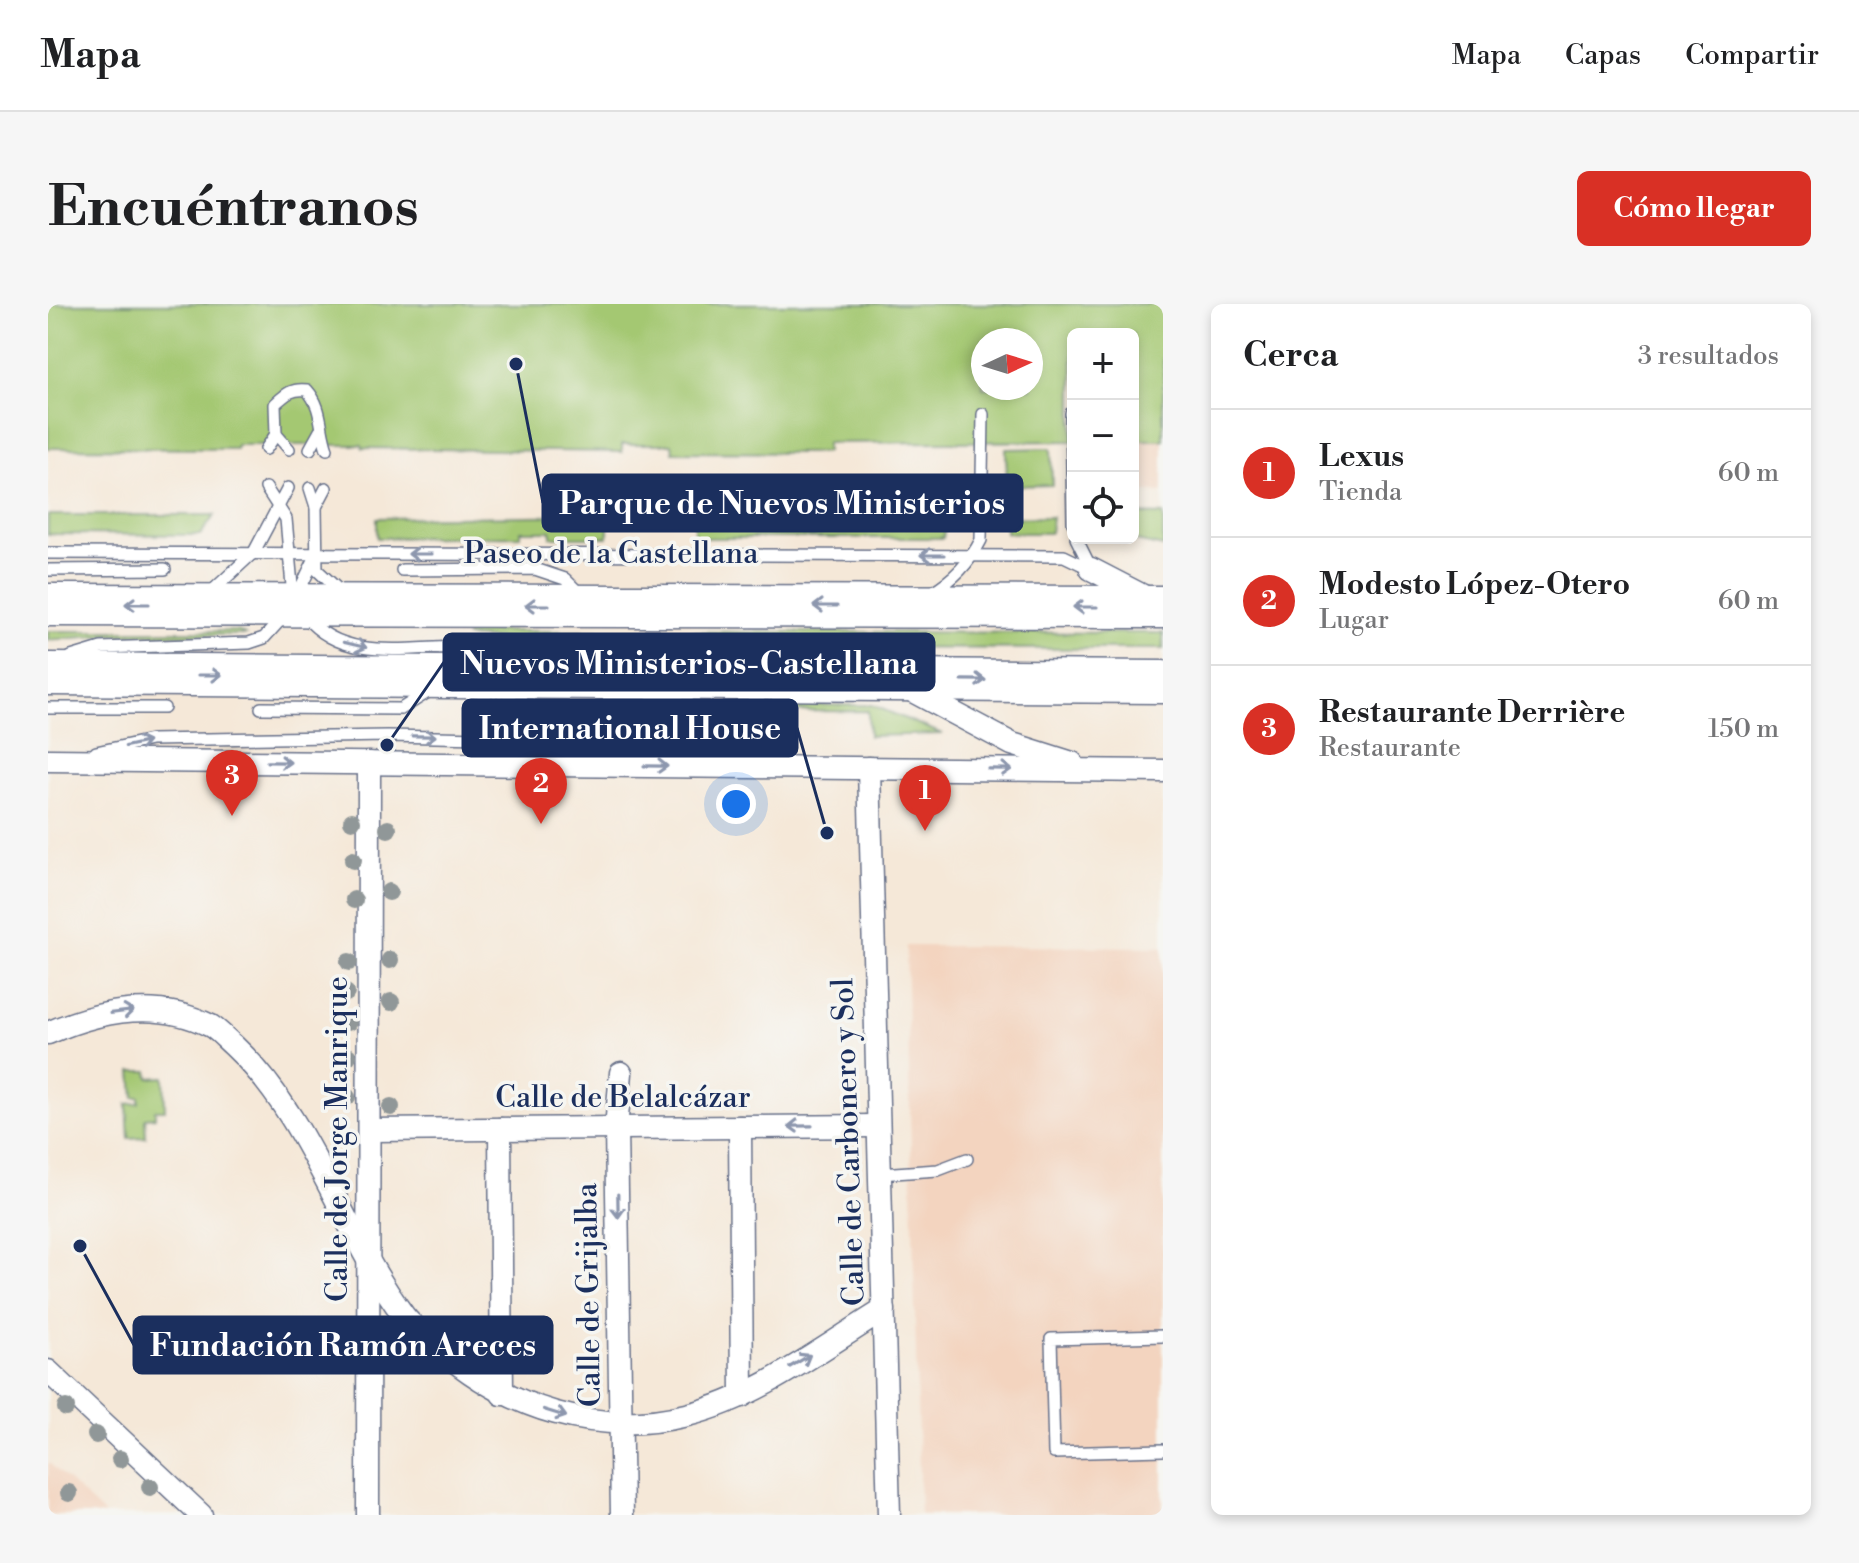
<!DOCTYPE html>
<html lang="es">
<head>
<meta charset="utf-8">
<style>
	body { margin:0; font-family:"Libre Bodoni",serif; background:#f6f6f6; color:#202124 }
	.controls { position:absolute; right:24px; top:24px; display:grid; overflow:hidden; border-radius:12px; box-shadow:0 4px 12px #0003 }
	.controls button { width:72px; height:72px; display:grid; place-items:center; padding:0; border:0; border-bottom:2px solid #e0e0e0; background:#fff; color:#202124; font:40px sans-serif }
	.compass { position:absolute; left:923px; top:24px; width:72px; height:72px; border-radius:50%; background:#fff; box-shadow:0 4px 12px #0003; rotate:86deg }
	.you { position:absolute; left:688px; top:500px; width:28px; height:28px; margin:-20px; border:6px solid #fff; border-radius:50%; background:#1a73e8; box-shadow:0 0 0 12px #1a73e833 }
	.badge { display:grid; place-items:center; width:52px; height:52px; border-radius:50%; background:#d93025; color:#fff; font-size:26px; font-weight:700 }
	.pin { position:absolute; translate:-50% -66px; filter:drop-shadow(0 2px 4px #0008) }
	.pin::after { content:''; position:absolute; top:42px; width:28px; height:24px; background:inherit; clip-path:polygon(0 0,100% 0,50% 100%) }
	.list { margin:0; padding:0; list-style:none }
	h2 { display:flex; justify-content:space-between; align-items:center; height:104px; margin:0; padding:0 32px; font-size:34px }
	h2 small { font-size:26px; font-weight:400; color:#757577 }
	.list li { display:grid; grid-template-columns:52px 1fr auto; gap:24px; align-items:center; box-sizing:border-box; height:128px; padding:0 32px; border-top:2px solid #e0e0e0 }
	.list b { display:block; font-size:30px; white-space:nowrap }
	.list p { margin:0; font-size:26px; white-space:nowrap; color:#757577 }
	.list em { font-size:26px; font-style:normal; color:#757577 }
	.icon { flex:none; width:44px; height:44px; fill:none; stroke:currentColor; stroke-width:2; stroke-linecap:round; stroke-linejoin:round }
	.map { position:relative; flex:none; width:1115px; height:1211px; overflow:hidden; border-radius:12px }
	header { display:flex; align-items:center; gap:48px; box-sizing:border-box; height:112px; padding:0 40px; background:#fff; border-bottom:2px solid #e0e0e0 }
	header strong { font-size:38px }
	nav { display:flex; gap:44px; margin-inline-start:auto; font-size:28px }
	.intro { display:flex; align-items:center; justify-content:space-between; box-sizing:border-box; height:192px; padding:0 48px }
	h1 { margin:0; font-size:56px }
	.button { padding:20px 36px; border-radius:12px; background:#d93025; color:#fff; font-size:28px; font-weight:700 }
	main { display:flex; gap:48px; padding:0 48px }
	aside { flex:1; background:#fff; border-radius:12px; box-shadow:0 4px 12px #0003 }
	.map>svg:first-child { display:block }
	.built { fill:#f3d4bf }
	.green { fill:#a4c872; stroke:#607c68; stroke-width:2; fill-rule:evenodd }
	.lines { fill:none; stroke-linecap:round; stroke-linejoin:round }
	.lane-casing { stroke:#677089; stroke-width:14 }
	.street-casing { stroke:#677089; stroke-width:25 }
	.highway-casing { stroke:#677089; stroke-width:45 }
	.lane { stroke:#fff; stroke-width:11 }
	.street { stroke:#fff; stroke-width:22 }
	.highway { stroke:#fff; stroke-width:42 }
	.tree { fill:#909798 }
	.oneway { stroke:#8d97ae }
	.labels { text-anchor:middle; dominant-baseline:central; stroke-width:7; stroke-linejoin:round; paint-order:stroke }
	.street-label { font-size:30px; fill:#1b2f5e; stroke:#f6f6f2 }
	.leader { fill:none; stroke:#1b2f5e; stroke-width:3 }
	.callout-dot { fill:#1b2f5e; stroke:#f6f6f2; stroke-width:3 }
	.callout { fill:#1b2f5e; stroke:#1b2f5e; stroke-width:3 }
	.callout-label { font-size:32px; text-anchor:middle; font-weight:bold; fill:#fff }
</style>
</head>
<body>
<header>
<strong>Mapa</strong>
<nav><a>Mapa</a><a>Capas</a><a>Compartir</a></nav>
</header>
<div class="intro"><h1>Encuéntranos</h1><a class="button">Cómo llegar</a></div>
<main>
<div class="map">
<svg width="1115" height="1211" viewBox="0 0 1115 1211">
	<rect width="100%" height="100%" fill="#f6f6f2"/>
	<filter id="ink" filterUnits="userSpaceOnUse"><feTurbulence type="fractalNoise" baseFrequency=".0125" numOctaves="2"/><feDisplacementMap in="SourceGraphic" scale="16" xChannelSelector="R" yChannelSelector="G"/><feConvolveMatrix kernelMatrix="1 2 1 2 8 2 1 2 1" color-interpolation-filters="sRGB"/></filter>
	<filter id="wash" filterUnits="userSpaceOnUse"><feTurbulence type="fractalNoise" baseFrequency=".006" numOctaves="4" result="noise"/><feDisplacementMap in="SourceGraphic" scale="32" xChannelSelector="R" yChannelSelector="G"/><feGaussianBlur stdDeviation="1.8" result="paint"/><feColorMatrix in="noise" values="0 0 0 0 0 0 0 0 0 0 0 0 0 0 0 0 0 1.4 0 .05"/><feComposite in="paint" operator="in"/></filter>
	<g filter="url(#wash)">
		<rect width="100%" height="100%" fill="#f5e8d8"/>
		<g class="built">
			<rect x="1085" y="136" width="30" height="52"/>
			<polygon points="858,642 1115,643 1115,1211 872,1211"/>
			<polygon points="0,1158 57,1211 0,1211"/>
		</g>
		<g class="green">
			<path d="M0,0H1115V136H1085V30H1025V137L778,139V148L761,149L625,148L624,140H574V148L315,144L314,141H189L188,145L0,144ZM935,36H983V84H935Z"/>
			<polygon points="1003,144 1004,181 959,182 958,145"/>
			<polygon points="1085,210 1115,211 1115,243 1075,234 1085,234"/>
			<polygon points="0,211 167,211 152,231 0,230"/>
			<polygon points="560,211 560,233 503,233 503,227 473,227 472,232 329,234 329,214"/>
			<polygon points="646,213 898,215 895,234 646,234"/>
			<polygon points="1004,213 1002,229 958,229 957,214"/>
			<polygon points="0,327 190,327 197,331 63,331 0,336"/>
			<polygon points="418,327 1115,329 1115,345 633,344 418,333"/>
			<polygon points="824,401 894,430 821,432 820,407 418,409 419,404"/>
			<polygon points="84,767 100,767 101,774 116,773 117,806 107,806 107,813 97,814 98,833 81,834 79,800 91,799 91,793 86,793"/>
		</g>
	</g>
	<g filter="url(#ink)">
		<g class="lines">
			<defs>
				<g id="lane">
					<polyline points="1023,109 1025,219"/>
					<polyline points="228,130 241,145"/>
					<path d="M218,145L228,130L227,100C238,90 244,84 259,86C275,104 271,123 279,145"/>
					<polyline points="262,145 272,127"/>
					<polyline points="218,184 238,215 245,293"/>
					<polyline points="262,184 268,203"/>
					<polyline points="278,184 268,203 269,266 295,290"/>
					<polyline points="1028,234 1043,264"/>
					<polyline points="0,249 1016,252 1043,265"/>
					<polyline points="0,266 117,265"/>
					<polyline points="354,266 487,265 517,275 531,289"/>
					<path d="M884,288C905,276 922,258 933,236L935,110"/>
					<polyline points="162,289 206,248 240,184"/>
					<polyline points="248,293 269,250"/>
					<path d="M258,313C302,367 385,335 446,345C457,347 470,352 481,356"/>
					<polyline points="23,353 53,344 201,339 216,334 237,311"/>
					<polyline points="0,404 116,404"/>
					<polyline points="213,404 353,405 383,386"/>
					<polyline points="48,448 103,436 339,432 487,435 523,457"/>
					<polyline points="832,870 890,866 919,855"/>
					<polyline points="1115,1032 1003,1035 1006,1149 1115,1146"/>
				</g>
				<g id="street">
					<polyline points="1043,265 1103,296"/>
					<polyline points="859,384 964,440 1024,459"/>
					<polyline points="0,456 1115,467"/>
					<polyline points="821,464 841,1211"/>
					<path d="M0,729C52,706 110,695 163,722C171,727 179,736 186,742C264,815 293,928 356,1012C366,1025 381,1034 392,1045C461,1105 548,1133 639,1111C710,1094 774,1044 836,1006"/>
					<polyline points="573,769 568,824 574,1211"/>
					<polyline points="692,823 694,1092"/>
					<polyline points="452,825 454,1090"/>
					<polyline points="321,826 830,822"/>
					<polyline points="0,1067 153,1211"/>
					<polyline points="320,1211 321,459"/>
				</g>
				<g id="highway">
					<polyline points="0,301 1115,303"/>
					<polyline points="0,370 1115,378"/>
				</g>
			</defs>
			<use href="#lane" class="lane-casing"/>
			<use href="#street" class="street-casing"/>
			<use href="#highway" class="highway-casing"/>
			<use href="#lane" class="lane"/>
			<use href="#street" class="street"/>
			<use href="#highway" class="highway"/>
		</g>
		<g class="tree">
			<circle cx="304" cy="517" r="9"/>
			<circle cx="340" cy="525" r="9"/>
			<circle cx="305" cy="556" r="9"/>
			<circle cx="341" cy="588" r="9"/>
			<circle cx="306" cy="596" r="9"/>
			<circle cx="342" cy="656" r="9"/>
			<circle cx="301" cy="658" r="9"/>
			<circle cx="298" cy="689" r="9"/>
			<circle cx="343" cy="698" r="9"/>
			<circle cx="300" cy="718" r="9"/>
			<circle cx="300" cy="752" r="9"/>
			<circle cx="299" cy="793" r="9"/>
			<circle cx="343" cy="803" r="9"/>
			<circle cx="18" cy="1104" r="9"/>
			<circle cx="48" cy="1131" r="9"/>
			<circle cx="72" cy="1155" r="9"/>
			<circle cx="102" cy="1183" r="9"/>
			<circle cx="21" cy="1189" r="9"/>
		</g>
		<defs><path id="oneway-shaft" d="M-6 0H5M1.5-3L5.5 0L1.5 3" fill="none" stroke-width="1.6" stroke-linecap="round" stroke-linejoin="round" transform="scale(2)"/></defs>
		<g class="oneway">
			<use href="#oneway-shaft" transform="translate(372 250) rotate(180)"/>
			<use href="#oneway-shaft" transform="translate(884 251) rotate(-180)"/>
			<use href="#oneway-shaft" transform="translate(89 300) rotate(180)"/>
			<use href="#oneway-shaft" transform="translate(489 301) rotate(-180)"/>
			<use href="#oneway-shaft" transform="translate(777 302) rotate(-180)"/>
			<use href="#oneway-shaft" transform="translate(1037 303) rotate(-180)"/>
			<use href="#oneway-shaft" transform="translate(307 341) rotate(13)"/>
			<use href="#oneway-shaft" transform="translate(162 371)"/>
			<use href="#oneway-shaft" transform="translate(926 376) rotate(1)"/>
			<use href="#oneway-shaft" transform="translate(376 432) rotate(1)"/>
			<use href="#oneway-shaft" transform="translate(89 440) rotate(-12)"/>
			<use href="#oneway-shaft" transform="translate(231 458) rotate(1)"/>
			<use href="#oneway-shaft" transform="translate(608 462) rotate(1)"/>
			<use href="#oneway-shaft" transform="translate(952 465) rotate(1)"/>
			<use href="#oneway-shaft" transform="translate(74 708) rotate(-7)"/>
			<use href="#oneway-shaft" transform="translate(752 822) rotate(179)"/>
			<use href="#oneway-shaft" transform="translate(570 902) rotate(89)"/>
			<use href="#oneway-shaft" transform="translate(752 1057) rotate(-31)"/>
			<use href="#oneway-shaft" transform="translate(507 1109) rotate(17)"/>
		</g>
	</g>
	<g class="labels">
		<g class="street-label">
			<text x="563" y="250">Paseo de la Castellana</text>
			<text x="575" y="794">Calle de Belalcázar</text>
			<text transform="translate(290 835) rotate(-90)">Calle de Jorge Manrique</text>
			<text transform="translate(801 838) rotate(-92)">Calle de Carbonero y Sol</text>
			<text transform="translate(541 991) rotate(-91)">Calle de Grijalba</text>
		</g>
	</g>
	<path class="leader" d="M468 60L495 199M339 441L396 358M779 529L749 424M32 942L86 1041"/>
	<g class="callout-dot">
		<circle cx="468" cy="60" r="8"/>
		<circle cx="339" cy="441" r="8"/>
		<circle cx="779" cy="529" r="8"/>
		<circle cx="32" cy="942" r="8"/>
	</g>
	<g class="callout">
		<rect x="495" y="171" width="479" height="56" rx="8"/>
		<rect x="396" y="330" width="490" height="56" rx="8"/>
		<rect x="415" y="396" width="334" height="56" rx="8"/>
		<rect x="86" y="1013" width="418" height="56" rx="8"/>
	</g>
	<g class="callout-label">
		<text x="734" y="210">Parque de Nuevos Ministerios</text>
		<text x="641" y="370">Nuevos Ministerios-Castellana</text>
		<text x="582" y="435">International House</text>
		<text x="295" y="1052">Fundación Ramón Areces</text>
	</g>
</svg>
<div class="controls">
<button>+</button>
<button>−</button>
<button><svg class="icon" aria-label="locate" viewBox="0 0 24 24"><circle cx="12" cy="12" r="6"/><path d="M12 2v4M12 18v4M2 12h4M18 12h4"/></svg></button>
</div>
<svg class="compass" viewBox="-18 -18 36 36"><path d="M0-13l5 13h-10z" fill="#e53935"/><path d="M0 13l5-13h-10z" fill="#757577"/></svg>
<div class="you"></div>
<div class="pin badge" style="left:877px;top:527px">1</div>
<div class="pin badge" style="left:493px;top:520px">2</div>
<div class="pin badge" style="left:184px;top:512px">3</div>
</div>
<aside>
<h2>Cerca<small>3 resultados</small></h2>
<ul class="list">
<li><span class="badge">1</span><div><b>Lexus</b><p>Tienda</p></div><em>60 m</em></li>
<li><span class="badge">2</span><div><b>Modesto López-Otero</b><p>Lugar</p></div><em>60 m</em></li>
<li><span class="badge">3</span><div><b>Restaurante Derrière</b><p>Restaurante</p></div><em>150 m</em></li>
</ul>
</aside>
</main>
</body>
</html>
